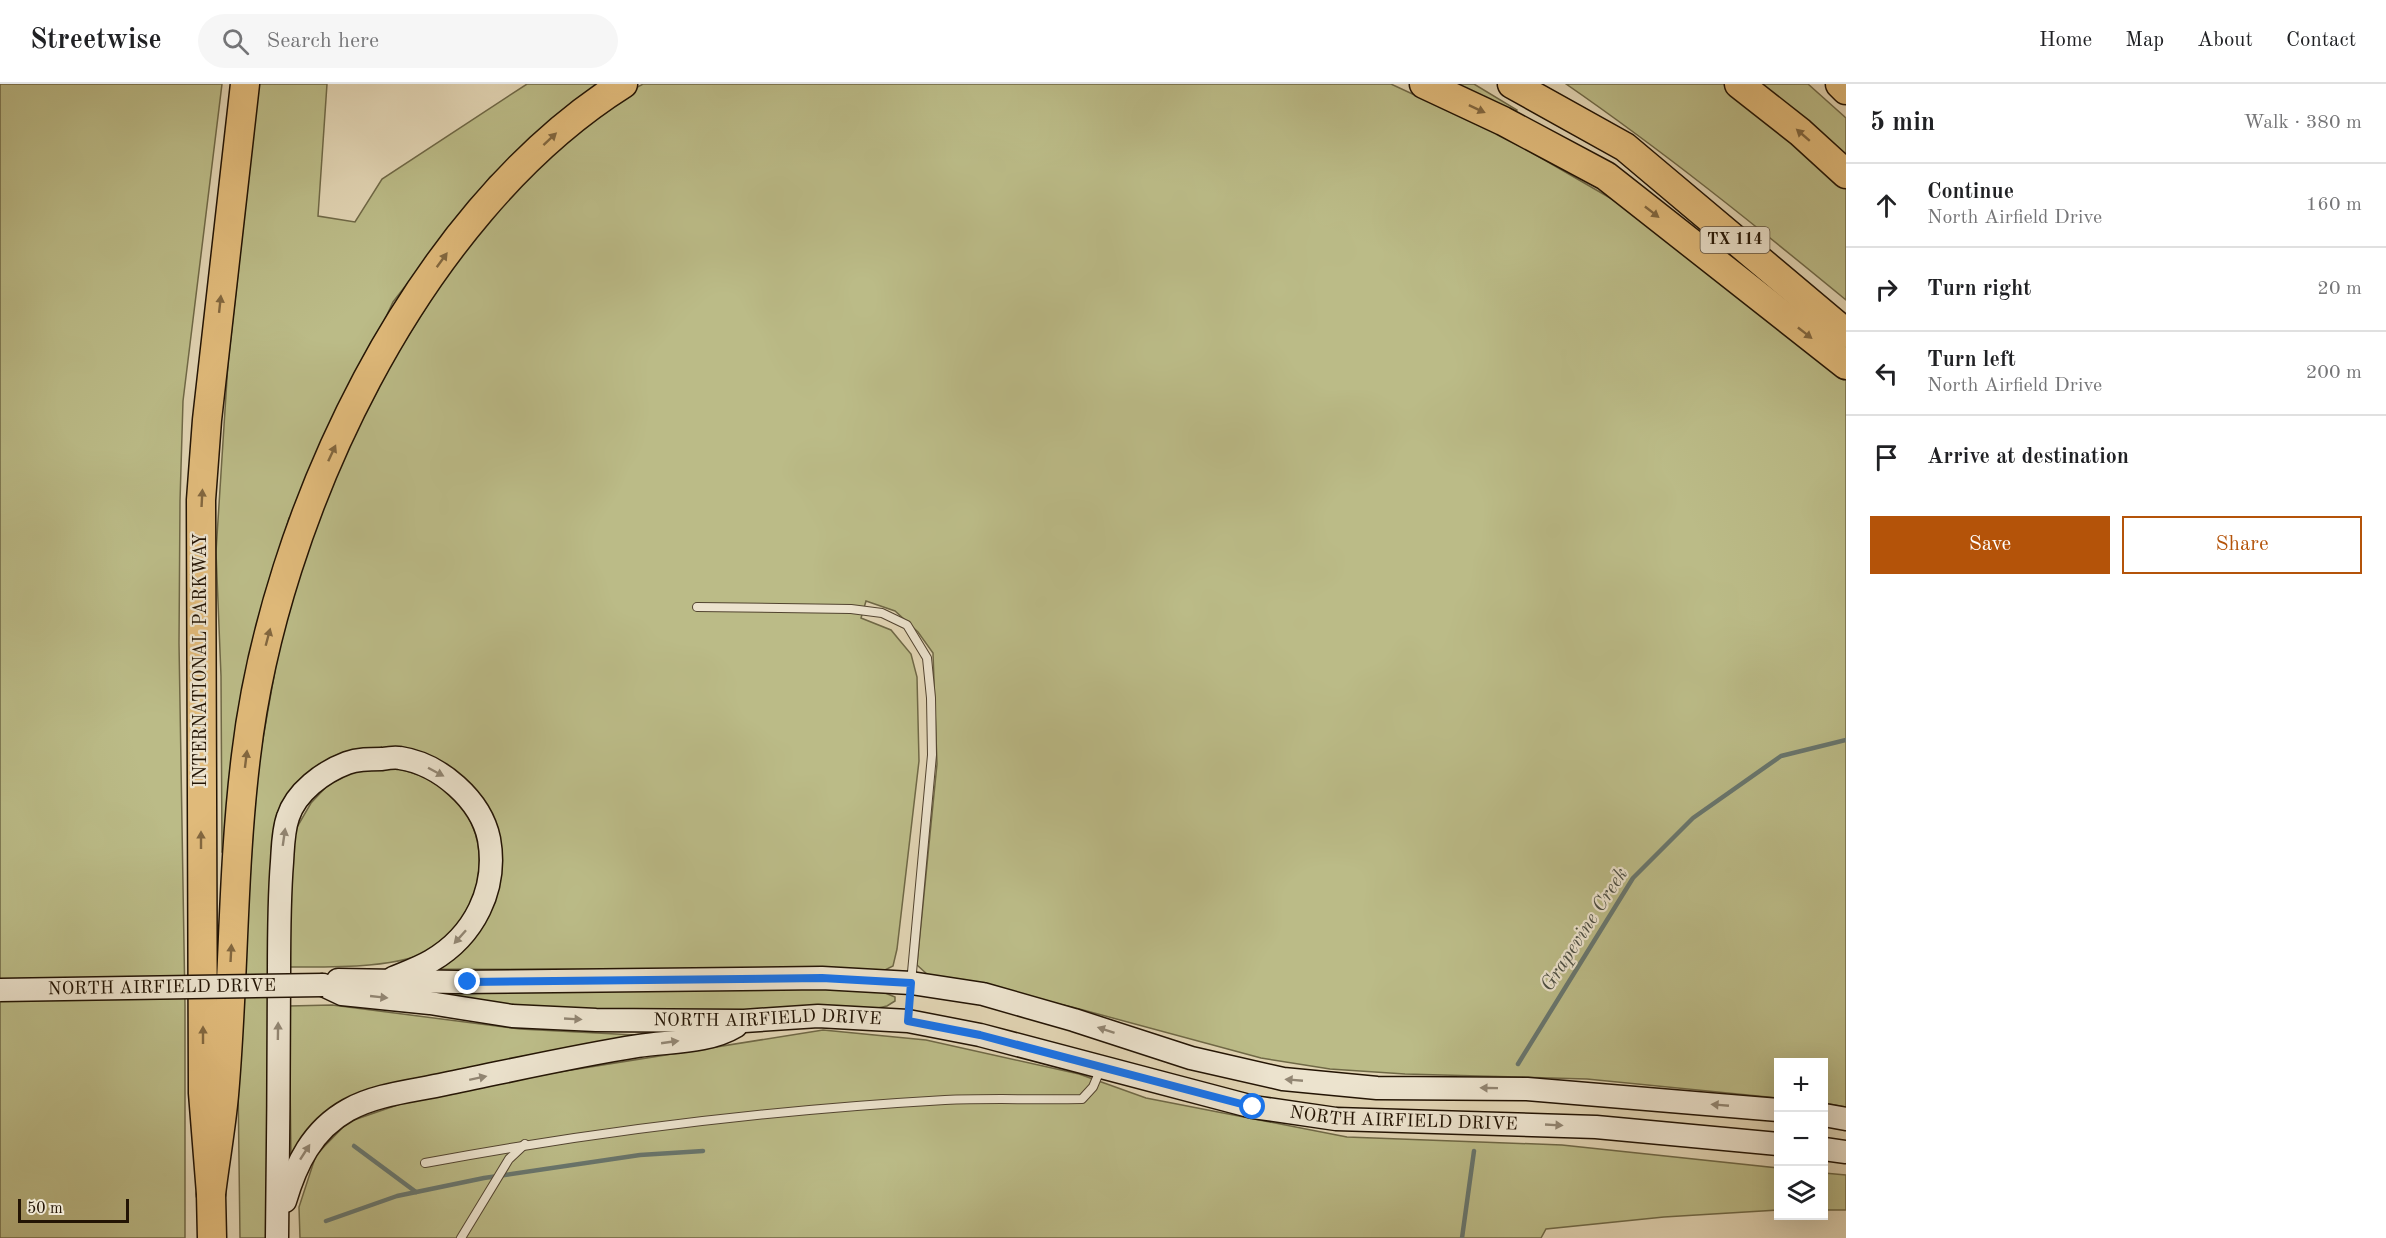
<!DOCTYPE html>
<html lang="en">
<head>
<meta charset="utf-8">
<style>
	body { margin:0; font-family:"Old Standard TT",serif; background:#f6f6f6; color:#202124 }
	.controls { position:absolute; right:18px; bottom:18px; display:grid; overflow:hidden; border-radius:0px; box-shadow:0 6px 24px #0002 }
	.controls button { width:54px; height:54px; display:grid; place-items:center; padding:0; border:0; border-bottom:2px solid #e0e0e0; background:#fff; color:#202124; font:30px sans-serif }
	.scale { position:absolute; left:18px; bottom:15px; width:111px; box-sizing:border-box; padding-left:6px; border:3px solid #231404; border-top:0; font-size:16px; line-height:21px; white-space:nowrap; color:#231404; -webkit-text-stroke:4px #ece3ce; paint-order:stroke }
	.stop { position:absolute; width:18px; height:18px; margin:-14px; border:4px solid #1a73e8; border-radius:50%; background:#fff }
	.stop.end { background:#1a73e8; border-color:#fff; box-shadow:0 2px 6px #0008 }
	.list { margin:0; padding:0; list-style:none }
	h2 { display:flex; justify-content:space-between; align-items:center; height:78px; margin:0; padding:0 24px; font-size:26px }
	h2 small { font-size:20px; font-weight:400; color:#757577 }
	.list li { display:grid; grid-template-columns:39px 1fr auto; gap:18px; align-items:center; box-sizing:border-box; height:84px; padding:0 24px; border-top:2px solid #e0e0e0 }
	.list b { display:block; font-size:22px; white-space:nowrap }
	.list p { margin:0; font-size:20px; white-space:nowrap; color:#757577 }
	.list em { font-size:20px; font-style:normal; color:#757577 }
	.actions { display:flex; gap:12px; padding:18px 24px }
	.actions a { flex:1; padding:14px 0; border:2px solid #b45309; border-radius:0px; text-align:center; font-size:21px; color:#b45309 }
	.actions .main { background:#b45309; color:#fff }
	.icon { flex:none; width:33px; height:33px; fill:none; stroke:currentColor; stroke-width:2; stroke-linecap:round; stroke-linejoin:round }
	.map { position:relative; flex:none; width:1846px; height:1154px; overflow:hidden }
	header { display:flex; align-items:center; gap:36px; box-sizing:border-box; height:84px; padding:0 30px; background:#fff; border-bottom:2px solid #e0e0e0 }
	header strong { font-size:28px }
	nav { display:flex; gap:33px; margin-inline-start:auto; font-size:21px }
	.search { width:420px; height:54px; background:#f6f6f6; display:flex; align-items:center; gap:15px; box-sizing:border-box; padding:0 21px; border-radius:33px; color:#757577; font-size:22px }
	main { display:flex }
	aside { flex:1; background:#fff }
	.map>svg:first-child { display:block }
	.green { fill:#bbbb87; stroke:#6f6846; stroke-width:1.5 }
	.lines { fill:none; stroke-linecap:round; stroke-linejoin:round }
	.stream { stroke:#68766e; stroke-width:4.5 }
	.lane-casing { stroke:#524430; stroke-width:10 }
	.secondary-casing { stroke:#231404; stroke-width:25 }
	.highway-casing { stroke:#231404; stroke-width:31 }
	.lane { stroke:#ece3ce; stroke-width:8 }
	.secondary { stroke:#ece3ce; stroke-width:22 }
	.highway { stroke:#e0ba7a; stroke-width:28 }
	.secondary-bridge-casing { stroke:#231404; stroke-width:25; stroke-linecap:butt }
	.secondary-bridge { stroke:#ece3ce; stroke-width:22 }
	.oneway { fill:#82673f }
	.oneway2 { fill:#928673 }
	.route { stroke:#1a73e8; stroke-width:8 }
	.labels { text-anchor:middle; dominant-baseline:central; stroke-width:4.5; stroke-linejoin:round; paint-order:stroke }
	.shield { fill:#ece3ce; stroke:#5f5241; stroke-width:1.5 }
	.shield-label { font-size:16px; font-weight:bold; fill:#231404 }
	.street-label { font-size:18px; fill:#231404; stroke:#ece3ce }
	.water-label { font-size:20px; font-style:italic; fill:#4b4d42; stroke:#ece3ce }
</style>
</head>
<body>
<header>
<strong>Streetwise</strong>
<div class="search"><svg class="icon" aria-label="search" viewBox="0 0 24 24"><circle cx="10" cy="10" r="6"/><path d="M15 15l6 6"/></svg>Search here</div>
<nav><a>Home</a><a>Map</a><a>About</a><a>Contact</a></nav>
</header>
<main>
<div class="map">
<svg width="1846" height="1154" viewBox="0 0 1846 1154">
	<rect width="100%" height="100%" fill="#e1d4b3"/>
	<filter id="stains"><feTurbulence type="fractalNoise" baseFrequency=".00333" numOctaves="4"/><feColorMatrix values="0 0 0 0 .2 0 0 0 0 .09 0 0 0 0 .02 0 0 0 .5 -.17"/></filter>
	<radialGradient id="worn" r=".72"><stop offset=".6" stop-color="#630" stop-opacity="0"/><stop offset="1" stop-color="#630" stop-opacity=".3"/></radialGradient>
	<g class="green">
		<polygon points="0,0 222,0 183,317 180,417 179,559 185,922 185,1154 0,1154"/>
		<polygon points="259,0 327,0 318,132 355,138 382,95 527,0 609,0 594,9 490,93 393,218 324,367 298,435 289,434 273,490 227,768 222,768 221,592 216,468 228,279"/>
		<polygon points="643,0 1391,0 1503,52 1624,122 1799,255 1846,296 1846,1023 1824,1019 1824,978 1778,978 1778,1014 1587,995 1405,990 1330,985 1261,974 1072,923 928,891 917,881 937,680 933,569 918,548 895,527 866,517 861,534 891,546 911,570 917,593 919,677 897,865 893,882 885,886 441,885 438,877 483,831 478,717 377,666 294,711 266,1154 240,1154 238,998 256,695 283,540 329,400 396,271 479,140 606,20"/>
		<polygon points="1450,0 1474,0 1517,26 1514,32"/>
		<path d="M1566,0H1724L1770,36L1846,104V216C1755,141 1663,67 1566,0Z"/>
		<polygon points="1750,0 1808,0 1846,34 1846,80"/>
		<path d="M384,683C449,689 494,740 475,807C469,828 453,853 433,865C400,885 327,883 288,883L293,750L311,719L327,702L351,688Z"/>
		<polygon points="873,904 895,913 895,917 887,922 869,926 548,926 451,913 452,906"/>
		<path d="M332,921L520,945L635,951L636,958L348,1015C320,1029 309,1046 291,1071L289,922Z"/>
		<polygon points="823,946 926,956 1079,990 1146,1014 1347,1053 1562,1061 1778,1084 1778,1126 1664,1133 1546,1145 1541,1154 300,1154 299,1123 316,1071 348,1038 406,1018 527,993"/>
		<polygon points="1824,1089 1846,1091 1846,1126 1824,1126"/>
	</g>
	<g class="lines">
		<g class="stream">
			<polyline points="1518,980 1633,794 1693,734 1781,672 1846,656"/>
			<polyline points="354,1062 416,1108"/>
			<polyline points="326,1137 397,1112 484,1094 640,1071 703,1067"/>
			<polyline points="1462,1154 1474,1067"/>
		</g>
		<defs>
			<g id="lane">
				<polyline points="697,523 851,525 882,529 907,541 927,574 931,614 932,671 911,899"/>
				<path d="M425,1079C597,1047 770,1026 945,1016C991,1014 1037,1016 1082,1015L1093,1003L1101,984"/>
				<polyline points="461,1154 509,1075 525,1060"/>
			</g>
			<g id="secondary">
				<polyline points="338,896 457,898 822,894 911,899 983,910 1074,936 1191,974 1283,995 1377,1004 1527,1005 1778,1026"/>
				<path id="s1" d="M323,901L342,910L430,919L512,932L596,936L744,937L818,932L908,937L980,951L1253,1023L1336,1035L1596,1043L1778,1060"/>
				<polyline points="1824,1031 1846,1035"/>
				<polyline points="1824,1065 1846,1068"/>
				<path d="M285,1117C296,1080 312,1046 348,1026C376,1010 414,1007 445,1000C509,987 574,972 638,962C670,957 708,959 736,942"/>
				<path d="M277,1154C278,1066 279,979 279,891C279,853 279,815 282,778C283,763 283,747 288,733C296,708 323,688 347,679C358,675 370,675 382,675C388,674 395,673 400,674C440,680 481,716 489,755C498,805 474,852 431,877C419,884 405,889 393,894"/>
			</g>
			<g id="highway">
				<polyline points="1424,0 1503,37 1606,92 1846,281"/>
				<polyline points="1512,0 1625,63 1846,249"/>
				<polyline points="1739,0 1800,48 1846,90"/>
				<polyline points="1840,0 1846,6"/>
				<path d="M211,1110C215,1077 221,1044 224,1011C234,898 232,785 246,672C274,433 415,131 623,0"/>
				<polyline points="212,1154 211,1110 203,1009 201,416 207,336 245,0"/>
			</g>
		</defs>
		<use href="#lane" class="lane-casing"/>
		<use href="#secondary" class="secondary-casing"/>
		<use href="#highway" class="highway-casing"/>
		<use href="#lane" class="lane"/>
		<use href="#secondary" class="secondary"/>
		<use href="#highway" class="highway"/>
		<defs>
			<g id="secondary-bridge">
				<path id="s2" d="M0,906L323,901"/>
			</g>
		</defs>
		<use href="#secondary-bridge" class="secondary-bridge-casing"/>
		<use href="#secondary-bridge" class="secondary-bridge"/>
	</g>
	<defs><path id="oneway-solid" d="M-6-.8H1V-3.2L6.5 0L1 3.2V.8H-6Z" transform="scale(1.5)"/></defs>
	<g class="oneway">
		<use href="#oneway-solid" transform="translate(1477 25) rotate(25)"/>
		<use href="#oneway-solid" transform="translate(1803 51) rotate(-139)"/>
		<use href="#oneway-solid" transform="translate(550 55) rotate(-43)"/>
		<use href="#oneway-solid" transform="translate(1652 128) rotate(38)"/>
		<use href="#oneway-solid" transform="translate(442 176) rotate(-54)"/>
		<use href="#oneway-solid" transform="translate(220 220) rotate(-84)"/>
		<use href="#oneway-solid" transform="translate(1805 249) rotate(38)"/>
		<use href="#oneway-solid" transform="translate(332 369) rotate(-65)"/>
		<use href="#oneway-solid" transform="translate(202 414) rotate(-87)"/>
		<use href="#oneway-solid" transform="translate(268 553) rotate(-75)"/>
		<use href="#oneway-solid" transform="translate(246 675) rotate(-83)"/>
		<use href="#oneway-solid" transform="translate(201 756) rotate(-90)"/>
		<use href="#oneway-solid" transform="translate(231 869) rotate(-87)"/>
		<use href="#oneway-solid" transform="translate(203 951) rotate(-90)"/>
	</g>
	<g class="oneway2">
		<use href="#oneway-solid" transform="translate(436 688) rotate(28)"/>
		<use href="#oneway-solid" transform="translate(284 753) rotate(-82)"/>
		<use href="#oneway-solid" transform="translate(460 853) rotate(132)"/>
		<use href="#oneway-solid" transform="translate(379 913) rotate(6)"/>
		<use href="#oneway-solid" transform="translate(573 935) rotate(3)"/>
		<use href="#oneway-solid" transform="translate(1106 946) rotate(-162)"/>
		<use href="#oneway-solid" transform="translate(278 947) rotate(-89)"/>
		<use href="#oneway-solid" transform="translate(670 958) rotate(-8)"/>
		<use href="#oneway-solid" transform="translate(478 994) rotate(-12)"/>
		<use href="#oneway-solid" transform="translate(1294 996) rotate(-175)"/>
		<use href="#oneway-solid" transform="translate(1489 1004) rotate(-179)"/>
		<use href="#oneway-solid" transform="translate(1720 1021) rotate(-175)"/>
		<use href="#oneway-solid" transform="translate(1554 1041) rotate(3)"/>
		<use href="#oneway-solid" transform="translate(305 1068) rotate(-57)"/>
	</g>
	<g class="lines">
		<polyline class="route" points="468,898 822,894 911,899 908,937 980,951 1253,1023"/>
	</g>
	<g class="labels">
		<rect class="shield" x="1700.5" y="143" width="69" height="26" rx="4.5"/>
		<g class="shield-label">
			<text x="1735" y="156">TX 114</text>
		</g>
		<g class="street-label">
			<text transform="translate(201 576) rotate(-90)">INTERNATIONAL PARKWAY</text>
			<text stroke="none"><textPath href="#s2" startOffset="162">NORTH AIRFIELD DRIVE</textPath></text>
			<text stroke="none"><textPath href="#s1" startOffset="448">NORTH AIRFIELD DRIVE</textPath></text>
			<text stroke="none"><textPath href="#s1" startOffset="1096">NORTH AIRFIELD DRIVE</textPath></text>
		</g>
		<g class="water-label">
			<text transform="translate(1585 846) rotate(-57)">Grapevine Creek</text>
		</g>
	</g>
	<rect width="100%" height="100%" filter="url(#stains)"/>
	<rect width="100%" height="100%" fill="url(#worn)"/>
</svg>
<div class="controls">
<button>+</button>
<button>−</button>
<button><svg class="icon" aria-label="layers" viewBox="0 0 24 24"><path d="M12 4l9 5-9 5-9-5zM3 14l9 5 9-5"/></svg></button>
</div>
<div class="scale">50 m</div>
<div class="stop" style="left:1253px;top:1023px"></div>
<div class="stop end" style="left:468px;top:898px"></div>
</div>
<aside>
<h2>5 min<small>Walk · 380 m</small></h2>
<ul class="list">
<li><svg class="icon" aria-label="ahead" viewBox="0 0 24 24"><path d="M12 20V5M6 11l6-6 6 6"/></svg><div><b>Continue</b><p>North Airfield Drive</p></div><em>160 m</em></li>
<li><svg class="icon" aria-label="right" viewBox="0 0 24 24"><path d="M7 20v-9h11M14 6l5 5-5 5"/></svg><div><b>Turn right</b></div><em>20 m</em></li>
<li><svg class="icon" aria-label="left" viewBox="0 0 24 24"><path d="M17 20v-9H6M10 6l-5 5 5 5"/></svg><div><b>Turn left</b><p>North Airfield Drive</p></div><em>200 m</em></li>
<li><svg class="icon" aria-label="arrive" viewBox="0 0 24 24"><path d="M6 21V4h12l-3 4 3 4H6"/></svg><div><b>Arrive at destination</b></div></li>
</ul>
<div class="actions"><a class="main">Save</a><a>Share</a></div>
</aside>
</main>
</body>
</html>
